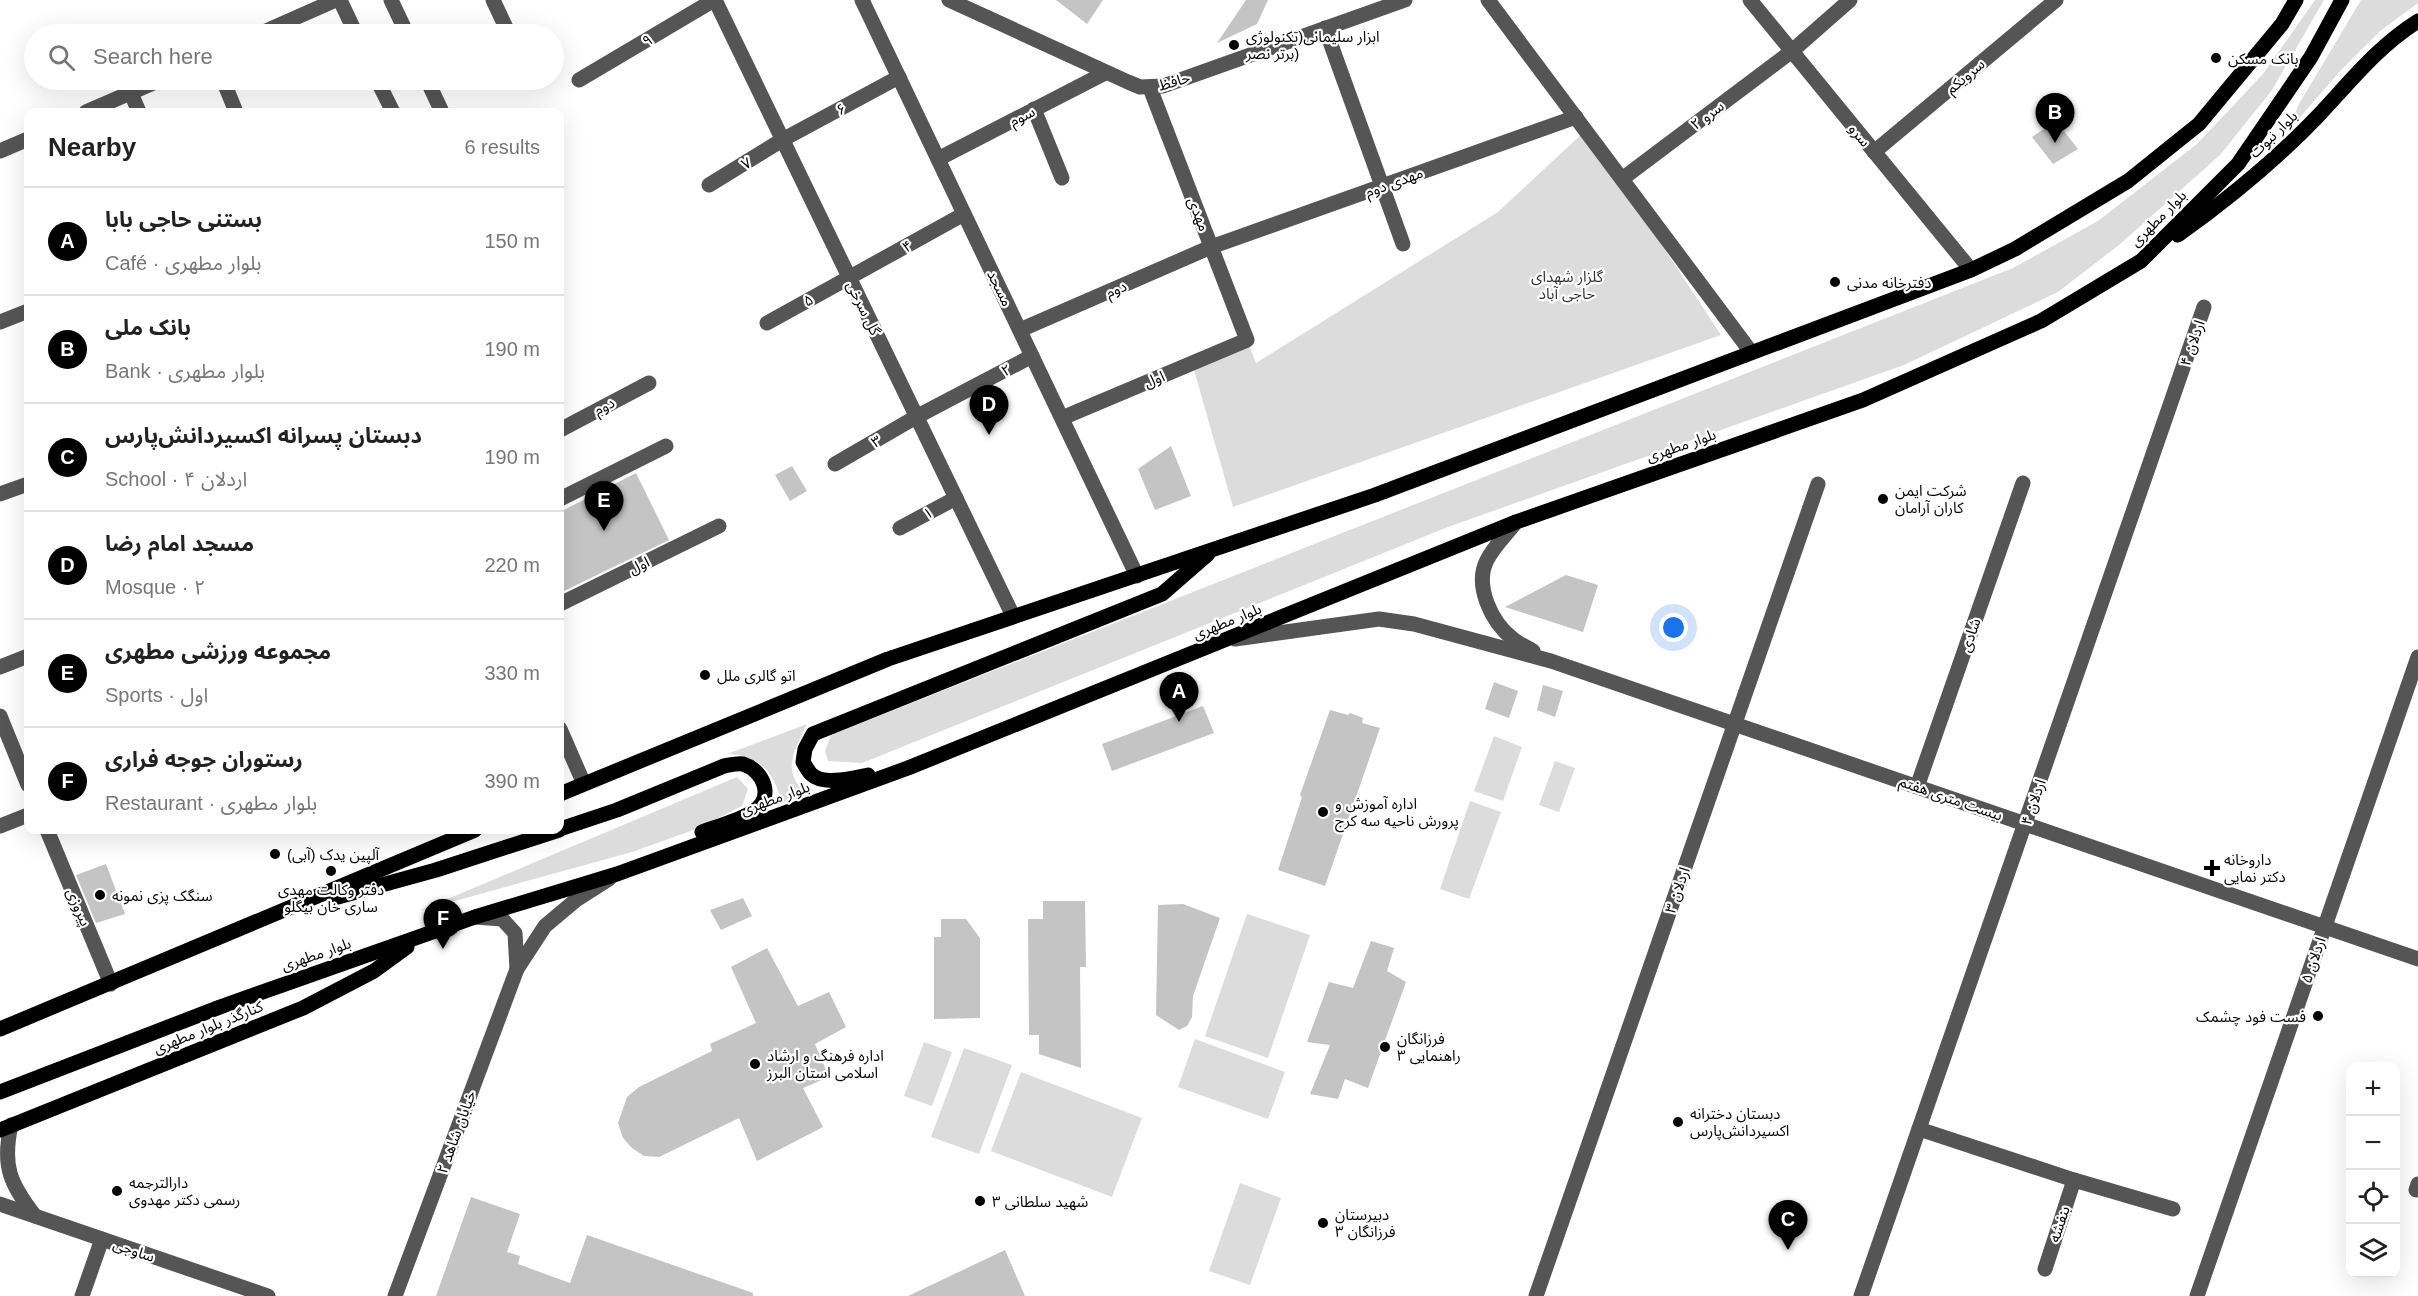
<!DOCTYPE html>
<html lang="en">
<head>
<meta charset="utf-8">
<style>
	body { margin:0; font-family:Helvetica,"Noto Sans Arabic",sans-serif; background:#f2f2f2; color:#222 }
	.controls { position:absolute; right:18px; bottom:18px; display:grid; overflow:hidden; border-radius:12px; box-shadow:0 6px 24px #0002 }
	.controls button { width:54px; height:54px; display:grid; place-items:center; padding:0; border:0; border-bottom:2px solid #e0e0e0; background:#fff; color:#222; font:30px sans-serif }
	.you { position:absolute; left:1674px; top:628px; width:21px; height:21px; margin:-15px; border:4px solid #fff; border-radius:50%; background:#1a73e8; box-shadow:0 0 0 9px #1a73e833 }
	.badge { display:grid; place-items:center; width:39px; height:39px; border-radius:50%; background:#000; color:#fff; font-size:20px; font-weight:700 }
	.pin { position:absolute; translate:-50% -50px; filter:drop-shadow(0 2px 3px #0008) }
	.pin::after { content:''; position:absolute; top:32px; width:21px; height:18px; background:inherit; clip-path:polygon(0 0,100% 0,50% 100%) }
	.list { margin:0; padding:0; list-style:none }
	h2 { display:flex; justify-content:space-between; align-items:center; height:78px; margin:0; padding:0 24px; font-size:26px }
	h2 small { font-size:20px; font-weight:400; color:#767676 }
	.list li { display:grid; grid-template-columns:39px 1fr auto; gap:18px; align-items:center; box-sizing:border-box; height:108px; padding:0 24px; border-top:2px solid #e0e0e0 }
	.list b { display:block; font-size:22px; white-space:nowrap }
	.list p { margin:0; font-size:20px; white-space:nowrap; color:#767676 }
	.list em { font-size:20px; font-style:normal; color:#767676 }
	.icon { flex:none; width:33px; height:33px; fill:none; stroke:currentColor; stroke-width:2; stroke-linecap:round; stroke-linejoin:round }
	.map { position:relative; flex:none; width:2418px; height:1296px; overflow:hidden }
	.search { position:absolute; background:#fff; box-shadow:0 6px 24px #0002; left:24px; top:24px; width:540px; height:66px; display:flex; align-items:center; gap:15px; box-sizing:border-box; padding:0 21px; border-radius:33px; color:#767676; font-size:22px }
	.panel { position:absolute; background:#fff; box-shadow:0 6px 24px #0002; left:24px; top:108px; width:540px; height:726px; border-radius:12px }
	.map>svg:first-child { display:block }
	.green { fill:#dcdcdc }
	.building { fill:#c4c4c4 }
	.lines { fill:none; stroke-linecap:round; stroke-linejoin:round }
	.minor { stroke:#555; stroke-width:15 }
	.major { stroke:#000; stroke-width:15 }
	.poi-dot { fill:#000; stroke:#fff; stroke-width:2 }
	.labels { text-anchor:middle; dominant-baseline:central; stroke-width:4.5; stroke-linejoin:round; paint-order:stroke }
	.poi-label { font-size:15px; fill:#000; stroke:#fff; text-anchor:start }
	.street-label { font-size:15px; fill:#000; stroke:#fff }
	.park-label { font-size:15px; fill:#333; stroke:#fff }
</style>
</head>
<body>
<div class="map">
<svg width="2418" height="1296" viewBox="0 0 2418 1296">
	<rect width="100%" height="100%" fill="#fff"/>
	<g class="green">
		<polygon points="2315,0 2324,0 2272,90 2220,155 2119,245 2058,292 1904,365 1448,527 862,763 828,761 825,751 831,735 2013,268 2098,221 2197,144 2263,74"/>
		<polygon points="2361,0 2418,0 2418,3 2380,31 2342,69 2288,131 2299,104"/>
		<polygon points="1586,130 1721,335 1233,507 1192,363 1247,340 1256,363 1498,212"/>
		<path d="M807,724C794,752 781,769 806,795L782,803C773,772 762,756 727,754Z"/>
		<polygon points="1494,736 1522,747 1503,801 1474,791"/>
		<polygon points="1555,761 1575,768 1559,812 1539,805"/>
		<polygon points="737,777 748,789 742,806 699,828 632,852 419,911"/>
		<polygon points="1470,801 1501,812 1469,899 1440,889"/>
		<polygon points="1247,914 1310,935 1268,1058 1205,1036"/>
		<polygon points="1195,1039 1285,1072 1268,1119 1178,1087"/>
		<polygon points="924,1042 952,1052 932,1106 904,1096"/>
		<polygon points="964,1048 1012,1065 979,1154 931,1137"/>
		<polygon points="1021,1072 1142,1118 1112,1197 991,1151"/>
		<polygon points="1240,1183 1281,1198 1250,1285 1209,1271"/>
	</g>
	<g class="building">
		<polygon points="1056,0 1103,0 1087,24"/>
		<polygon points="1246,0 1268,0 1257,24 1217,43"/>
		<polygon points="2056,121 2078,149 2053,164 2032,137"/>
		<polygon points="1171,446 1191,496 1155,510 1138,469"/>
		<polygon points="792,466 807,491 790,501 775,475"/>
		<polygon points="636,473 669,540 560,593 560,512"/>
		<polygon points="1566,575 1598,585 1583,632 1505,607"/>
		<polygon points="1494,682 1518,691 1509,718 1485,709"/>
		<polygon points="1543,685 1563,691 1555,717 1537,710"/>
		<polygon points="1203,706 1214,733 1112,771 1102,744"/>
		<polygon points="1330,710 1348,715 1350,713 1363,718 1362,723 1380,728 1325,886 1278,870 1302,797 1300,795"/>
		<polygon points="106,864 125,914 96,923 76,875"/>
		<polygon points="743,898 752,916 721,930 710,910"/>
		<polygon points="1043,901 1085,901 1086,967 1080,967 1081,1068 1039,1054 1039,1035 1029,1035 1028,919 1043,919"/>
		<polygon points="1183,904 1220,918 1193,996 1192,1017 1187,1026 1179,1030 1156,1015 1158,905"/>
		<polygon points="941,919 966,919 980,938 980,1018 934,1019 934,937 941,937"/>
		<polygon points="1371,941 1394,948 1387,971 1406,982 1368,1088 1345,1079 1338,1099 1310,1094 1330,1045 1307,1042 1329,982 1353,988"/>
		<polygon points="767,948 798,1006 829,992 846,1027 815,1044 829,1077 803,1088 823,1127 757,1161 739,1118 659,1157 644,1156 632,1148 623,1138 618,1123 627,1097 639,1087 712,1051 710,1044 756,1023 731,967"/>
		<polygon points="471,1197 520,1214 507,1252 520,1256 518,1264 570,1283 587,1235 753,1293 753,1296 436,1296"/>
		<polygon points="1005,1250 1025,1296 908,1296"/>
	</g>
	<g class="lines">
		<g class="minor">
			<polyline points="340,0 356,34"/>
			<polyline points="391,0 407,34"/>
			<polyline points="493,0 509,34"/>
			<polyline points="715,0 1013,616"/>
			<polyline points="862,0 1137,576"/>
			<polyline points="949,0 1128,82 1140,87 1163,86 1405,0"/>
			<polyline points="1488,0 1751,352"/>
			<polyline points="1750,0 1971,270"/>
			<polyline points="1325,28 1403,244"/>
			<polyline points="259,34 336,0"/>
			<polyline points="223,80 236,112"/>
			<polyline points="377,80 393,112"/>
			<polyline points="427,80 442,112"/>
			<polyline points="579,80 714,0"/>
			<polyline points="131,93 139,112"/>
			<polyline points="1034,109 1062,178"/>
			<polyline points="86,112 160,80"/>
			<polyline points="0,151 28,139"/>
			<polyline points="1874,152 2056,0"/>
			<polyline points="938,159 1105,73"/>
			<polyline points="1622,179 1792,51 1850,0"/>
			<polyline points="709,185 782,140 899,77"/>
			<polyline points="0,322 28,311"/>
			<polyline points="767,323 964,214"/>
			<polyline points="1020,330 1211,247 1576,117"/>
			<polyline points="1062,418 1247,340 1150,88"/>
			<polyline points="560,430 649,383"/>
			<polyline points="835,464 916,417 1032,356"/>
			<polyline points="0,494 28,484"/>
			<polyline points="560,499 666,446"/>
			<path d="M1516,522C1507,534 1494,546 1487,560C1474,585 1491,622 1513,639C1519,644 1527,647 1533,651"/>
			<polyline points="900,528 956,498"/>
			<polyline points="560,604 719,526"/>
			<polyline points="1235,639 1379,619 1414,624 1551,661 2418,959"/>
			<polyline points="0,667 28,656"/>
			<polyline points="0,716 28,785"/>
			<polyline points="560,729 584,784"/>
			<polyline points="1917,787 2023,483"/>
			<polyline points="0,826 28,815"/>
			<polyline points="47,830 111,984"/>
			<polyline points="475,917 502,919 515,933 517,969"/>
			<path d="M11,1125C2,1166 10,1184 35,1216"/>
			<polyline points="1919,1129 2074,1180 2173,1209"/>
			<polyline points="2416,1190 2418,1184"/>
			<polyline points="0,1204 268,1296"/>
			<polyline points="2045,1269 2074,1180"/>
			<polyline points="82,1296 102,1239"/>
			<polyline points="395,1296 517,969 545,926 576,900 609,879"/>
			<polyline points="1536,1296 1818,484"/>
			<polyline points="1861,1296 2204,307"/>
			<polyline points="2197,1296 2418,657"/>
		</g>
		<g class="major">
			<path d="M2178,235C2228,199 2276,160 2318,116C2350,82 2378,46 2418,21"/>
			<path d="M868,775C853,778 823,786 811,774C808,771 805,765 803,762L805,749L813,734L1162,594L1208,554"/>
			<polyline points="560,794 888,659 1375,495 1971,270 2015,249 2128,181 2199,124 2282,24 2296,0"/>
			<path d="M560,829L617,810L724,766C730,765 737,763 743,764C763,770 775,797 754,811C739,821 718,826 702,832"/>
			<polyline points="338,897 436,870 559,830"/>
			<polyline points="0,1029 475,830"/>
			<polyline points="0,1092 220,1007 475,917 617,874 908,768 1516,522 1863,400 2041,321 2141,261 2238,164 2311,57 2342,0"/>
			<polyline points="0,1130 303,1008 374,971 407,947"/>
		</g>
	</g>
	<g class="poi-dot">
		<circle cx="1234" cy="45" r="6"/>
		<circle cx="2216" cy="58" r="6"/>
		<circle cx="1835" cy="282" r="6"/>
		<circle cx="1883" cy="499" r="6"/>
		<circle cx="705" cy="675" r="6"/>
		<circle cx="1323" cy="812" r="6"/>
		<circle cx="275" cy="854" r="6"/>
		<path d="M2209 859h6v6h6v6h-6v6h-6v-6h-6v-6h6z"/>
		<circle cx="331" cy="871" r="6"/>
		<circle cx="100" cy="895" r="6"/>
		<circle cx="2318" cy="1016" r="6"/>
		<circle cx="1385" cy="1047" r="6"/>
		<circle cx="755" cy="1064" r="6"/>
		<circle cx="1678" cy="1122" r="6"/>
		<circle cx="117" cy="1191" r="6"/>
		<circle cx="980" cy="1201" r="6"/>
		<circle cx="1323" cy="1223" r="6"/>
	</g>
	<g class="labels">
		<g class="poi-label">
			<text x="1246" y="36">ابزار سلیمانی(تکنولوژی<tspan x="1246" dy="17">برتر نصر)</tspan></text>
			<text x="2228" y="58">بانک مسکن</text>
			<text x="1847" y="282">دفترخانه مدنی</text>
			<text x="1895" y="490">شرکت ایمن<tspan x="1895" dy="17">کاران آرامان</tspan></text>
			<text x="717" y="675">اتو گالری ملل</text>
			<text x="1335" y="803">اداره آموزش و<tspan x="1335" dy="17">پرورش ناحیه سه کرج</tspan></text>
			<text x="287" y="854">آلپین یدک (آبی)</text>
			<text x="2224" y="859">داروخانه<tspan x="2224" dy="17">دکتر نمایی</tspan></text>
			<text x="331" y="889" text-anchor="middle">دفتر وکالت مهدی<tspan x="331" dy="17">ساری خان بیگلو</tspan></text>
			<text x="112" y="895">سنگک پزی نمونه</text>
			<text x="2306" y="1016" text-anchor="end">فست فود چشمک</text>
			<text x="1397" y="1038">فرزانگان<tspan x="1397" dy="17">۳ راهنمایی</tspan></text>
			<text x="767" y="1055">اداره فرهنگ و ارشاد<tspan x="767" dy="17">اسلامی استان البرز</tspan></text>
			<text x="1690" y="1113">دبستان دخترانه<tspan x="1690" dy="17">اکسیردانش‌پارس</tspan></text>
			<text x="129" y="1182">دارالترجمه<tspan x="129" dy="17">رسمی دکتر مهدوی</tspan></text>
			<text x="992" y="1201">شهید سلطانی ۳</text>
			<text x="1335" y="1214">دبیرستان<tspan x="1335" dy="17">فرزانگان ۳</tspan></text>
		</g>
		<g class="street-label">
			<text transform="translate(647 40) rotate(-31)">۹</text>
			<text transform="translate(1965 76) rotate(-40)">سرویکم</text>
			<text transform="translate(1174 81) rotate(-16)">حافظ</text>
			<text transform="translate(841 109) rotate(-28)">۶</text>
			<text transform="translate(1707 115) rotate(-37)">سرو ۲</text>
			<text transform="translate(1022 116) rotate(-27)">سوم</text>
			<text transform="translate(2273 134) rotate(-44)">بلوار نبوت</text>
			<text transform="translate(1860 135) rotate(51)">سرو</text>
			<text transform="translate(746 163) rotate(-31)">۷</text>
			<text transform="translate(1394 182) rotate(-20)">مهدی دوم</text>
			<text transform="translate(1199 214) rotate(69)">مهدی</text>
			<text transform="translate(2158 218) rotate(-45)">بلوار مطهری</text>
			<text transform="translate(907 246) rotate(-29)">۴</text>
			<text transform="translate(1000 288) rotate(64)">مسجد</text>
			<text transform="translate(1116 289) rotate(-23)">دوم</text>
			<text transform="translate(808 300) rotate(-29)">۵</text>
			<text transform="translate(864 308) rotate(64)">گل سرخی</text>
			<text transform="translate(2192 343) rotate(-71)">اردلان ۴</text>
			<text transform="translate(1006 370) rotate(-28)">۲</text>
			<text transform="translate(1154 379) rotate(-23)">اول</text>
			<text transform="translate(604 406) rotate(-28)">دوم</text>
			<text transform="translate(876 441) rotate(-30)">۳</text>
			<text transform="translate(1681 445) rotate(-19)">بلوار مطهری</text>
			<text transform="translate(928 513) rotate(-28)">۱</text>
			<text transform="translate(639 565) rotate(-26)">اول</text>
			<text transform="translate(1227 621) rotate(-22)">بلوار مطهری</text>
			<text transform="translate(1970 635) rotate(-71)">شادی</text>
			<text transform="translate(775 798) rotate(-20)">بلوار مطهری</text>
			<text transform="translate(1951 798) rotate(19)">بیست متری هفتم</text>
			<text transform="translate(2033 802) rotate(-71)">اردلان ۴</text>
			<text transform="translate(1677 890) rotate(-71)">اردلان ۳</text>
			<text transform="translate(79 907) rotate(67)">پیروزی</text>
			<text transform="translate(316 954) rotate(-19)">بلوار مطهری</text>
			<text transform="translate(2313 960) rotate(-71)">اردلان ۵</text>
			<text transform="translate(208 1027) rotate(-22)">کنارگذر بلوار مطهری</text>
			<text transform="translate(456 1132) rotate(-70)">خیابان شاهد ۲</text>
			<text transform="translate(2059 1224) rotate(-72)">بنفشه</text>
			<text transform="translate(134 1250) rotate(19)">ساوجی</text>
		</g>
		<g class="park-label">
			<text x="1567" y="276">گلزار شهدای<tspan x="1567" dy="17">حاجی آباد</tspan></text>
		</g>
	</g>
</svg>
<div class="controls">
<button>+</button>
<button>−</button>
<button><svg class="icon" aria-label="locate" viewBox="0 0 24 24"><circle cx="12" cy="12" r="6"/><path d="M12 2v4M12 18v4M2 12h4M18 12h4"/></svg></button>
<button><svg class="icon" aria-label="layers" viewBox="0 0 24 24"><path d="M12 4l9 5-9 5-9-5zM3 14l9 5 9-5"/></svg></button>
</div>
<div class="you"></div>
<div class="pin badge" style="left:1179px;top:722px">A</div>
<div class="pin badge" style="left:2055px;top:143px">B</div>
<div class="pin badge" style="left:1788px;top:1250px">C</div>
<div class="pin badge" style="left:989px;top:435px">D</div>
<div class="pin badge" style="left:604px;top:531px">E</div>
<div class="pin badge" style="left:443px;top:949px">F</div>
<div class="search"><svg class="icon" aria-label="search" viewBox="0 0 24 24"><circle cx="10" cy="10" r="6"/><path d="M15 15l6 6"/></svg>Search here</div>
<section class="panel">
<h2>Nearby<small>6 results</small></h2>
<ul class="list">
<li><span class="badge">A</span><div><b>بستنی حاجی بابا</b><p>Café · بلوار مطهری</p></div><em>150 m</em></li>
<li><span class="badge">B</span><div><b>بانک ملی</b><p>Bank · بلوار مطهری</p></div><em>190 m</em></li>
<li><span class="badge">C</span><div><b>دبستان پسرانه اکسیر‌دانش‌پارس</b><p>School · اردلان ۴</p></div><em>190 m</em></li>
<li><span class="badge">D</span><div><b>مسجد امام رضا</b><p>Mosque · ۲</p></div><em>220 m</em></li>
<li><span class="badge">E</span><div><b>مجموعه ورزشی مطهری</b><p>Sports · اول</p></div><em>330 m</em></li>
<li><span class="badge">F</span><div><b>رستوران جوجه فراری</b><p>Restaurant · بلوار مطهری</p></div><em>390 m</em></li>
</ul>
</section>
</div>
</body>
</html>
